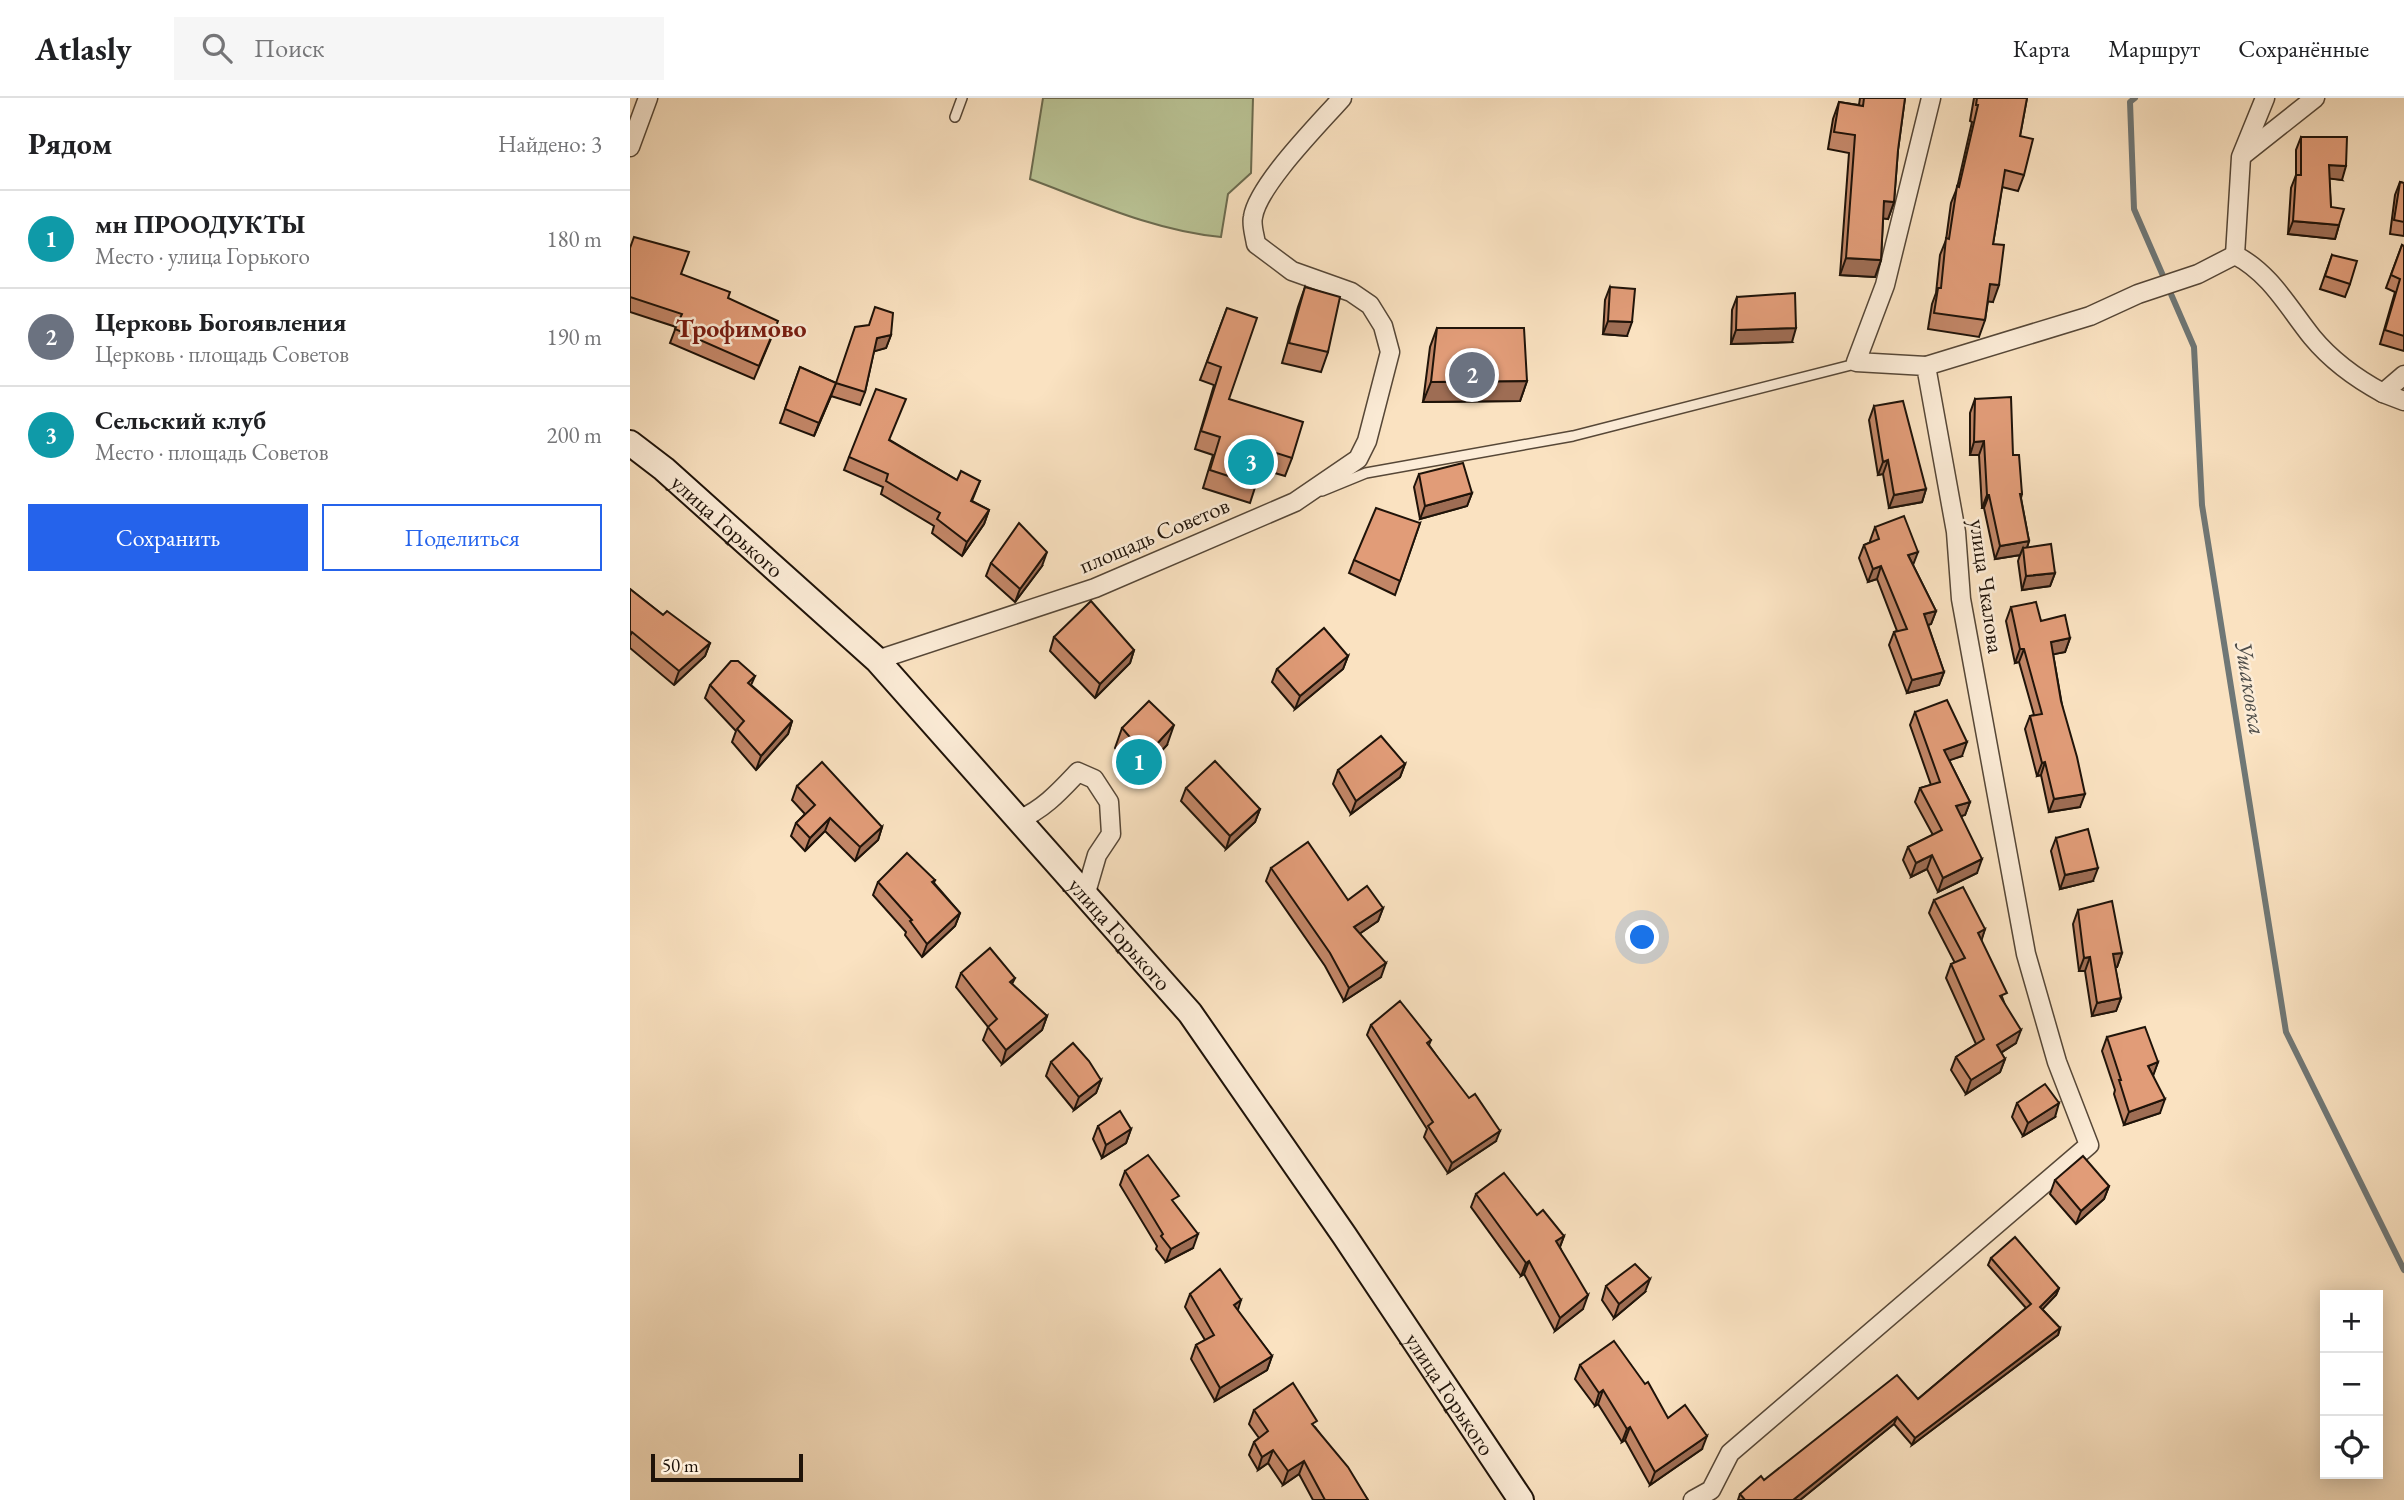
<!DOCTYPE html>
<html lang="ru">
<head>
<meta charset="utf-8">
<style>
	body { margin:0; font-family:"EB Garamond",serif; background:#f6f6f6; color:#202124 }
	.controls { position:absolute; right:21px; bottom:21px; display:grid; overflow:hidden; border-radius:0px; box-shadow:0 4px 18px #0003 }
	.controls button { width:63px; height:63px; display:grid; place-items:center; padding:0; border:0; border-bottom:2px solid #e0e0e0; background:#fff; color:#202124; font:35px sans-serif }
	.scale { position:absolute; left:21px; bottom:18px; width:152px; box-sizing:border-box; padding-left:7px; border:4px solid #1f1309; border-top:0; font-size:19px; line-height:24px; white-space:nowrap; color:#1f1309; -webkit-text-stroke:5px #fcecd7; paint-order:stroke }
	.you { position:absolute; left:1013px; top:840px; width:24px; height:24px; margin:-18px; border:5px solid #fff; border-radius:50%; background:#1a73e8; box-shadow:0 0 0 10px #1a73e833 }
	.badge { display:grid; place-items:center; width:46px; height:46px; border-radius:50%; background:#2563eb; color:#fff; font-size:23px; font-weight:700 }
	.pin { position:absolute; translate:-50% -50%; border:4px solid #fff; box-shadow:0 2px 7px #0006 }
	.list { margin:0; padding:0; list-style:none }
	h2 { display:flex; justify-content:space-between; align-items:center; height:91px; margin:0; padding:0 28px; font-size:30px }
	h2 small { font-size:23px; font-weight:400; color:#757577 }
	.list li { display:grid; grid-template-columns:46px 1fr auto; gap:21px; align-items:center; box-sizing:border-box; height:98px; padding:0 28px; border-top:2px solid #e0e0e0 }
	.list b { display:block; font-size:26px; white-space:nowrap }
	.list p { margin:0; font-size:23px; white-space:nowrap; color:#757577 }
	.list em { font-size:23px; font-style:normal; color:#757577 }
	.actions { display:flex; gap:14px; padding:21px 28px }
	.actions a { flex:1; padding:16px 0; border:2px solid #2563eb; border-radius:0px; text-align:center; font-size:24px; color:#2563eb }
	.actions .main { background:#2563eb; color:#fff }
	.icon { flex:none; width:38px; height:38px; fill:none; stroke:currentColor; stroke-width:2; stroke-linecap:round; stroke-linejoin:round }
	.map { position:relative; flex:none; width:1774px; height:1402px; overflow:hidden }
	header { display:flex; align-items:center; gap:42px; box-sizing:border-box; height:98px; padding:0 35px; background:#fff; border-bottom:2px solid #e0e0e0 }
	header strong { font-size:33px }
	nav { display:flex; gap:38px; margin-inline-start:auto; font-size:24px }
	.search { width:490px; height:63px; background:#f6f6f6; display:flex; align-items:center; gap:18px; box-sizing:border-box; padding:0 24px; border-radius:0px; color:#757577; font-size:26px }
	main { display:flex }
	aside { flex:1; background:#fff }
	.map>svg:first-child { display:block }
	.green { fill:#bac496; stroke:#6c6c50; stroke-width:2 }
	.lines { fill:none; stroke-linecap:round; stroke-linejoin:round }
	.stream { stroke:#6f7776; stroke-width:6 }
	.lane-casing { stroke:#564737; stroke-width:12 }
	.street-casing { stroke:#564737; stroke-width:21 }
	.secondary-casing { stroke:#1f1309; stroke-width:28 }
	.lane { stroke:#fcecd7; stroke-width:9 }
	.street { stroke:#fcecd7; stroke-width:18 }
	.secondary { stroke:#fcecd7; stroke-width:24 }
	.wall { fill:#c28667; stroke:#1f1309; stroke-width:2 }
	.shaded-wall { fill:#9e6d54; stroke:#1f1309; stroke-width:2 }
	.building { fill:#e19c78; stroke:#1f1309; stroke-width:2 }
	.labels { text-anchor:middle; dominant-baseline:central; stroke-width:5; stroke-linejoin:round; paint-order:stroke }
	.street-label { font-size:23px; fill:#1f1309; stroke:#fcecd7 }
	.water-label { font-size:24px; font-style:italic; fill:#4e4d49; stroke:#fcecd7 }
	.quarter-label { font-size:26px; font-weight:bold; fill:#7a1f14; stroke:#fcecd7 }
</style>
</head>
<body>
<header>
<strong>Atlasly</strong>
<div class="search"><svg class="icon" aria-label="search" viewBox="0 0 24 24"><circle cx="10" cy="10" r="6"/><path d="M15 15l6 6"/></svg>Поиск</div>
<nav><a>Карта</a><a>Маршрут</a><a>Сохранённые</a></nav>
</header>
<main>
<aside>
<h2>Рядом<small>Найдено: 3</small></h2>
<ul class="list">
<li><span class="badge" style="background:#0f9aa8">1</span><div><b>мн ПРООДУКТЫ</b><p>Место · улица Горького</p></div><em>180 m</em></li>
<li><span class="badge" style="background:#6b7280">2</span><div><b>Церковь Богоявления</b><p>Церковь · площадь Советов</p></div><em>190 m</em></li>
<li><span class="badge" style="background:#0f9aa8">3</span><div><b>Сельский клуб</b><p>Место · площадь Советов</p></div><em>200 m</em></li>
</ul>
<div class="actions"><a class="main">Сохранить</a><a>Поделиться</a></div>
</aside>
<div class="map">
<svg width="1774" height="1402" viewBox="0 0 1774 1402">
	<rect width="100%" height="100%" fill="#fae2c1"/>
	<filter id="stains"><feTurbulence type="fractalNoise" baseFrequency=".00286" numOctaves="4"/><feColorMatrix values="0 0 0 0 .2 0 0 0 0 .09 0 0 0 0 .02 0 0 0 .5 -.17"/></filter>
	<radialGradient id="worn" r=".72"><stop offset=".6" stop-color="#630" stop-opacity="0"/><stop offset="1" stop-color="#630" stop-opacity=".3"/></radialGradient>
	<path class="green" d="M413,0H623L621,75L598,96L591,139C525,133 462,104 400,81Z"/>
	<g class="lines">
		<polyline class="stream" points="1505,0 1500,4 1504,111 1564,249 1572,407 1656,934 1774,1172"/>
		<defs>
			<g id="lane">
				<polyline points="325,19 332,0"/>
				<polyline points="692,393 736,375 943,338 1229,265"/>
			</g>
			<g id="street">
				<path d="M1635,0L1611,59L1605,157C1640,175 1658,209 1682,239C1701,262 1727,281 1753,295"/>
				<polyline points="0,49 18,0"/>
				<polyline points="1613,57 1685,0"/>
				<polyline points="1296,268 1460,218 1508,196 1568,176 1605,157"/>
				<polyline points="1774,277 1753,295 1774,303"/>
				<path d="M247,562L465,490L665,404L728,361L737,343L760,254L753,228L740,207L721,194L662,173L626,146C625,138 621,127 623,119C628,87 690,25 712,0"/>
				<path d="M388,722C413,712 430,693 448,674L464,681L479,704L481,736L467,757L455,798"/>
				<polyline points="1063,1402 1081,1392 1100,1355 1459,1047 1427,964 1396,856 1331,501 1326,434 1296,268 1226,264 1255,187 1301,0"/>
			</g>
			<g id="secondary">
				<path id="s1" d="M0,345L34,371L247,562L560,915L714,1137L891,1402"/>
			</g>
		</defs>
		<use href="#lane" class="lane-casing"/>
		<use href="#street" class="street-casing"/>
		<use href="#secondary" class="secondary-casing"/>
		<use href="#lane" class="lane"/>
		<use href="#street" class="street"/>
		<use href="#secondary" class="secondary"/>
	</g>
	<g class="wall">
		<polygon points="1230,0 1275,0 1268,52 1264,104 1258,121 1253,120 1251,162 1245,179 1210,177 1219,55 1198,51 1203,21 1209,4 1229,7"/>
		<polygon points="1344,0 1397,0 1390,38 1394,77 1388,93 1372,89 1363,146 1363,204 1358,203 1355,222 1349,239 1298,231 1302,206 1306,195 1310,157 1316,142 1321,105 1327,90 1342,24 1340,23"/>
		<polygon points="1671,39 1712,82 1699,80 1701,109 1709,127 1705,141 1658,136 1661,90 1666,77 1666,52"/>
		<polygon points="1770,84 1774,85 1774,138 1760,136 1765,97"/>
		<polygon points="1772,147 1774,148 1774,253 1750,246 1765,194 1756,190"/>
		<polygon points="0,150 98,200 143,236 124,281 40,245 46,229 0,214"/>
		<polygon points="1702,157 1720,186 1715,199 1690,191"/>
		<polygon points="675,189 698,254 691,274 652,265 668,209"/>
		<polygon points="980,189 997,238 973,236 975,202"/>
		<polygon points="1107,199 1162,244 1101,246 1102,212"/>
		<polygon points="597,210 599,301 662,360 655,378 631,371 620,405 573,390 583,357 565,351 584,287 570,282"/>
		<polygon points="807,230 897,283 890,303 793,304 800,249"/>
		<polygon points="261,237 256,250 244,253 235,294 230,307 201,298 184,338 150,325 170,269 206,285"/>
		<polygon points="1345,301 1383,357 1392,396 1391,400 1399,443 1397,449 1425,475 1420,488 1392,492 1388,463 1390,457 1365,461 1354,410 1352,410 1349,357 1340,357 1340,315"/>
		<polygon points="1244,308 1296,391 1292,404 1259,410 1253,376 1248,377 1239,322"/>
		<polygon points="260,342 327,382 350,383 342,403 359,412 354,426 332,458 302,435 304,428 251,396 253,389 214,372 219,359"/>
		<polygon points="789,376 842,395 837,408 790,421 784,389"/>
		<polygon points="790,425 765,497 719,475 724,462"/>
		<polygon points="1245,429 1283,467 1306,513 1301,526 1298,527 1314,574 1309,587 1277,595 1259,547 1264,534 1267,533 1247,481 1238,484 1229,460 1234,447 1241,444 1240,443"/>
		<polygon points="361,465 412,468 385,504 356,478"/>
		<polygon points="0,491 33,517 80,545 75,558 44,587 0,550"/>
		<polygon points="1381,509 1411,523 1440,540 1435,554 1423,556 1450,709 1419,714 1411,677 1407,678 1395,631 1400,618 1404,617 1389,564 1385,565 1376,523"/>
		<polygon points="424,539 504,552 500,565 465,600 420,553"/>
		<polygon points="718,558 713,571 665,611 642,584 647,571"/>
		<polygon points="125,578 121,587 162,623 158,636 126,672 102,644 106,633 75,600 80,587"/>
		<polygon points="1285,614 1332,658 1319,662 1340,704 1335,717 1331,718 1347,775 1308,794 1297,771 1281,779 1273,762 1278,749 1303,737 1285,704 1290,690 1301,687 1280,627"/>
		<polygon points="492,630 537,647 508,678 485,650"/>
		<polygon points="775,666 770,679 721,716 703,686 708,672"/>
		<polygon points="167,688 252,729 248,742 225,763 195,733 175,753 161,738 166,725 175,716 162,702"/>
		<polygon points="556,690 630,711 625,724 596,751 551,703"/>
		<polygon points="1426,740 1463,783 1430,791 1421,753"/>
		<polygon points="641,770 718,802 753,810 748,823 729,836 751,879 714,903 695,868 636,783"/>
		<polygon points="305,782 304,785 330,815 325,828 292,859 275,837 276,834 243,797 248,784"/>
		<polygon points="1304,802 1355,831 1351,842 1374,904 1386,945 1371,955 1375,961 1370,974 1336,996 1321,972 1326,959 1346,946 1316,880 1321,866 1325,865 1299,815"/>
		<polygon points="1448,812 1492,855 1487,869 1485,869 1491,900 1486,913 1462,918 1455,873 1449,873 1443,826"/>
		<polygon points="331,875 385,880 382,886 417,918 412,932 372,966 353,942 358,929 326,889"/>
		<polygon points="741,927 801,942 799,947 866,1043 818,1075 794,1039 797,1031 737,937"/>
		<polygon points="1477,939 1528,964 1523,977 1530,1015 1494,1027 1484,996 1485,992 1472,953"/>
		<polygon points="421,964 471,982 466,995 444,1012 416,978"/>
		<polygon points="1387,1005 1425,1019 1393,1038 1382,1019"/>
		<polygon points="468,1028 501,1031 496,1045 472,1060 463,1041"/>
		<polygon points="495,1073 545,1107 563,1150 536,1164 526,1151 527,1148 490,1087"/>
		<polygon points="1425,1082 1479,1088 1474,1101 1446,1126 1420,1096"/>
		<polygon points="846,1096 907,1117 934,1138 930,1149 953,1211 925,1233 894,1176 891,1178 841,1109"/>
		<polygon points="1361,1160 1429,1190 1426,1197 1412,1211 1430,1230 1428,1237 1282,1347 1264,1326 1170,1402 1108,1402 1110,1396 1134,1382 1288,1301 1396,1210 1358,1167"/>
		<polygon points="976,1188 1015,1194 984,1220 972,1202"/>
		<polygon points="560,1196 607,1213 642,1258 637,1272 585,1303 561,1261 566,1247 575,1242 555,1209"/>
		<polygon points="950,1267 1038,1320 1072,1351 1020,1387 995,1342 992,1344 968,1306 965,1308 945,1281"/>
		<polygon points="624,1312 685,1329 738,1402 683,1402 669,1376 653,1387 638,1365 628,1372 619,1357 624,1344 629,1340 619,1326"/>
	</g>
	<g class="shaded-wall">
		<polygon points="1699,67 1716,68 1712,82 1694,80"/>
		<polygon points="1254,103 1264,104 1258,121 1248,120"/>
		<polygon points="1663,123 1709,127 1705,141 1658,136"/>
		<polygon points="1216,160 1251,162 1245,179 1210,177"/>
		<polygon points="1360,186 1369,187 1363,204 1354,203"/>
		<polygon points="978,223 1002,224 997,238 973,236"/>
		<polygon points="1166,230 1162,244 1101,246 1106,232"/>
		<polygon points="261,237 256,250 242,254 247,240"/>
		<polygon points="897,283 890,303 793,304 801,284"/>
		<polygon points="206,285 201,298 184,338 189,325"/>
		<polygon points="1354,343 1349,357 1340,357 1344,344"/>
		<polygon points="1258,362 1253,376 1248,377 1253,364"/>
		<polygon points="1296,391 1292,404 1259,410 1264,397"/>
		<polygon points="842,395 837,408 790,421 795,408"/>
		<polygon points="1357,397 1359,397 1354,410 1352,410"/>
		<polygon points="359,412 354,426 332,458 337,444"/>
		<polygon points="1399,443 1395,456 1393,450 1390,457 1365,461 1370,448"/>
		<polygon points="417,454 412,468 385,504 390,491"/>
		<polygon points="1288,454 1283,467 1278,457"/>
		<polygon points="1251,468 1247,481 1238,484 1243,471"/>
		<polygon points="1425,475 1420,488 1392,492 1396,478"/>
		<polygon points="1306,513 1301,526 1289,530 1294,516"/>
		<polygon points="1440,540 1435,554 1416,558 1421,544"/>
		<polygon points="80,545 75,558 44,587 49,573"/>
		<polygon points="1390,551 1394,551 1389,564 1385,565"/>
		<polygon points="504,552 500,565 465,600 470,586"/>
		<polygon points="718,558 713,571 665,611 670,598"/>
		<polygon points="1314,574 1309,587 1277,595 1282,582"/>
		<polygon points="162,623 158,636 126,672 131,658"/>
		<polygon points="544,627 537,647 508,678 516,658"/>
		<polygon points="1337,644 1332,658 1309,666 1314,652"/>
		<polygon points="1415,664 1411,677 1407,678 1412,665"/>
		<polygon points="775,666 770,679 721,716 726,703"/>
		<polygon points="1455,696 1450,709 1419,714 1424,701"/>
		<polygon points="1340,704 1335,717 1321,721 1326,708"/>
		<polygon points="630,711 625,724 596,751 600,738"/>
		<polygon points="200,720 195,733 175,753 180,740"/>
		<polygon points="252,729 248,742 225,763 230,749"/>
		<polygon points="1302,757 1297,771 1281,779 1286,765"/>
		<polygon points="1352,761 1347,775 1308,794 1313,780"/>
		<polygon points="1468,770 1463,783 1430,791 1435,777"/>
		<polygon points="753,810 748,823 719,843 724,829"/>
		<polygon points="330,815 325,828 292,859 297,846"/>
		<polygon points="1355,831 1351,844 1348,835"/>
		<polygon points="1492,855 1487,869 1478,870 1483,856"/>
		<polygon points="1460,859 1455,873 1449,873 1454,860"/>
		<polygon points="756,865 751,879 714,903 719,890"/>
		<polygon points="1491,900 1486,913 1462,918 1467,905"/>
		<polygon points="417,918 412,932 372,966 376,952"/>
		<polygon points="1391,932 1386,945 1362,960 1367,947"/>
		<polygon points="1375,961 1370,974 1336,996 1341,982"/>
		<polygon points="1528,964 1523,978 1518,968"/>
		<polygon points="471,982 466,995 444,1012 449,999"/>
		<polygon points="1535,1001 1530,1015 1494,1027 1499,1014"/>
		<polygon points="1429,1005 1425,1019 1393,1038 1398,1025"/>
		<polygon points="501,1031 496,1045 472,1060 476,1047"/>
		<polygon points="870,1033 866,1043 818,1075 822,1065"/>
		<polygon points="1479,1088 1474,1101 1446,1126 1451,1113"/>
		<polygon points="568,1136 563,1150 536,1164 541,1151"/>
		<polygon points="934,1138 929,1151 926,1143"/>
		<polygon points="899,1163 894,1176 891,1178 896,1165"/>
		<polygon points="1020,1181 1015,1194 984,1220 989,1206"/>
		<polygon points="1429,1190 1426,1197 1408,1216 1410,1209"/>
		<polygon points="958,1197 953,1211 925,1233 930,1220"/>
		<polygon points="611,1202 607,1215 604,1207"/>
		<polygon points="1430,1230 1428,1237 1282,1347 1285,1340"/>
		<polygon points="642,1258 637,1272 585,1303 590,1290"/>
		<polygon points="973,1292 968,1306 965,1308 969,1295"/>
		<polygon points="1267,1319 1264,1326 1170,1402 1163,1402"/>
		<polygon points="1000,1329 995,1342 992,1344 997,1331"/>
		<polygon points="1077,1338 1072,1351 1020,1387 1025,1374"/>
		<polygon points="643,1352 638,1365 628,1372 632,1359"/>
		<polygon points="674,1363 669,1376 653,1387 658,1373"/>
	</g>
	<g class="building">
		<polygon points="1234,0 1275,0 1268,52 1264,104 1254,103 1251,162 1216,160 1225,37 1204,34 1209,4 1233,8"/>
		<polygon points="1347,0 1397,0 1390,38 1403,41 1394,77 1375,72 1363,146 1374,147 1369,187 1360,186 1355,222 1304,215 1308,190 1311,190 1316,140 1319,141 1327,88 1329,89 1348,7 1346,7"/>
		<polygon points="1671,39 1717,39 1716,68 1699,67 1701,109 1714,111 1709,127 1663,123 1666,77 1671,77"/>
		<polygon points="1770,84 1774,85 1774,124 1764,122"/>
		<polygon points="4,139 59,154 51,176 100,194 98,200 148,223 129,268 45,231 52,216 0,199 0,150"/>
		<polygon points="1772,147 1774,148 1774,238 1755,232 1770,181 1761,177"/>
		<polygon points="1702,157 1727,163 1720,186 1695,178"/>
		<polygon points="675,189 710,199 698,254 659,245"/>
		<polygon points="980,189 1005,191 1002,224 978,223"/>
		<polygon points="1165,195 1166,230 1106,232 1107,199"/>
		<polygon points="245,209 263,215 261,237 247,240 235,294 206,285 225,229 239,227"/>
		<polygon points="597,210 627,220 599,301 673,324 662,360 637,352 626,387 580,372 590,339 571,333 591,269 577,264"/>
		<polygon points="807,230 894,230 897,283 801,284"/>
		<polygon points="170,269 206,285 189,325 155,311"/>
		<polygon points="246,291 276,301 259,342 327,382 331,373 350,383 341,403 359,412 337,444 307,421 310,415 256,383 258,376 219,359"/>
		<polygon points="1381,299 1383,357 1389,357 1392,396 1390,396 1399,443 1370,448 1359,397 1357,397 1354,343 1344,344 1345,301"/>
		<polygon points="1273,303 1296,391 1264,397 1258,362 1253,364 1244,308"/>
		<polygon points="833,365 842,395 795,408 789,376"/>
		<polygon points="746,410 790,425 770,483 724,462"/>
		<polygon points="1274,418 1288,454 1278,457 1306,513 1294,516 1314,574 1282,582 1264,534 1277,531 1251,468 1243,471 1234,447 1249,441 1245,429"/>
		<polygon points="389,425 417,454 390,491 361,465"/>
		<polygon points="1421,446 1425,475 1396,478 1393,450"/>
		<polygon points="0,491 33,517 37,513 80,545 49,573 2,534 1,536 0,535"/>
		<polygon points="461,503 504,552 470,586 424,539"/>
		<polygon points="1406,504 1411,523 1435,517 1440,540 1421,544 1431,603 1447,659 1455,696 1424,701 1415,664 1412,665 1400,618 1412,616 1394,551 1390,551 1381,509"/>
		<polygon points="694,530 718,558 670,598 647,571"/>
		<polygon points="101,563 108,563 125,578 118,585 162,623 131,658 107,631 114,623 80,587"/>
		<polygon points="1317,602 1337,644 1314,652 1340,704 1326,708 1352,761 1313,780 1302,757 1286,765 1278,749 1312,732 1290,690 1310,684 1285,614"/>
		<polygon points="519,603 544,627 516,658 492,630"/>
		<polygon points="751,638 775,666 726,703 708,672"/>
		<polygon points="585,663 630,711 600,738 556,690"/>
		<polygon points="192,664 252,729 230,749 200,720 180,740 166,725 185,707 167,688"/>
		<polygon points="1458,731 1468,770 1435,777 1426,740"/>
		<polygon points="678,744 718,802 737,788 753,810 724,829 756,865 719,890 700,855 641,770"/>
		<polygon points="277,755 305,782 302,784 330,815 297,846 280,823 282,822 248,784"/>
		<polygon points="1333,789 1355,831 1348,835 1377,895 1370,898 1391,932 1367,947 1375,961 1341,982 1326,959 1354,941 1321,866 1335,860 1304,802"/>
		<polygon points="1482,803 1492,855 1483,856 1491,900 1467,905 1460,859 1454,860 1448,812"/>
		<polygon points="360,850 385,880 380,884 417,918 376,952 358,929 367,921 331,875"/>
		<polygon points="770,903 801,942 797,945 839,1000 845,996 870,1033 822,1065 798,1028 803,1024 741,927"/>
		<polygon points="1515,929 1528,964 1518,968 1535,1001 1499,1014 1489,982 1491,982 1477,939"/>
		<polygon points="443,945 459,963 471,982 449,999 421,964"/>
		<polygon points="1415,986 1429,1005 1398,1025 1387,1005"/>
		<polygon points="490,1013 501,1031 476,1047 468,1028"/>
		<polygon points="518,1057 549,1098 542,1102 568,1136 541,1151 531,1138 533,1136 495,1073"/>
		<polygon points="1453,1058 1479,1088 1451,1113 1425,1082"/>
		<polygon points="874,1075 907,1117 913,1112 934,1138 926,1143 958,1197 930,1220 899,1163 896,1165 846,1096"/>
		<polygon points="1385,1139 1429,1190 1410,1209 1430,1230 1285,1340 1267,1319 1163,1402 1115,1402 1110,1396 1131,1378 1134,1382 1267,1277 1288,1301 1401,1206 1361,1160"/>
		<polygon points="1005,1166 1020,1181 989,1206 976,1188"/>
		<polygon points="590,1171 611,1202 604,1207 642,1258 590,1290 566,1247 584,1237 560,1196"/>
		<polygon points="984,1243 1015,1286 1018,1284 1038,1320 1055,1307 1077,1338 1025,1374 1000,1329 997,1331 973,1292 969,1295 950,1267"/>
		<polygon points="663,1285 687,1323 682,1326 718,1369 738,1402 695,1402 674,1363 658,1373 643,1352 632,1359 624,1344 638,1333 624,1312"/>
	</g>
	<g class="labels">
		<g class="street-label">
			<text stroke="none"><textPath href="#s1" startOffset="128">улица Горького</textPath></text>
			<text transform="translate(524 437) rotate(-23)">площадь Советов</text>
			<text transform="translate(1357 488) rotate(82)">улица Чкалова</text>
			<text stroke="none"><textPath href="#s1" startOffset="695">улица Горького</textPath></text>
			<text stroke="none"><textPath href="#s1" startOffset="1262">улица Горького</textPath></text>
		</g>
		<g class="water-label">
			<text transform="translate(1621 590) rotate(81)">Ушаковка</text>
		</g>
		<g class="quarter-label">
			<text x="111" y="230">Трофимово</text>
		</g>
	</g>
	<rect width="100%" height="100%" filter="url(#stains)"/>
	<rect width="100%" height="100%" fill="url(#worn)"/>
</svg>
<div class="controls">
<button>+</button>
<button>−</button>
<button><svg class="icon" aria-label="locate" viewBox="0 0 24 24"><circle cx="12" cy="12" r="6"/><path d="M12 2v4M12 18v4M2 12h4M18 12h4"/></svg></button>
</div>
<div class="scale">50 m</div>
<div class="you"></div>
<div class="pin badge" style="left:509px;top:664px;background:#0f9aa8">1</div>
<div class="pin badge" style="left:842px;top:277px;background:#6b7280">2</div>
<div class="pin badge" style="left:621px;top:364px;background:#0f9aa8">3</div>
</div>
</main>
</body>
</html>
